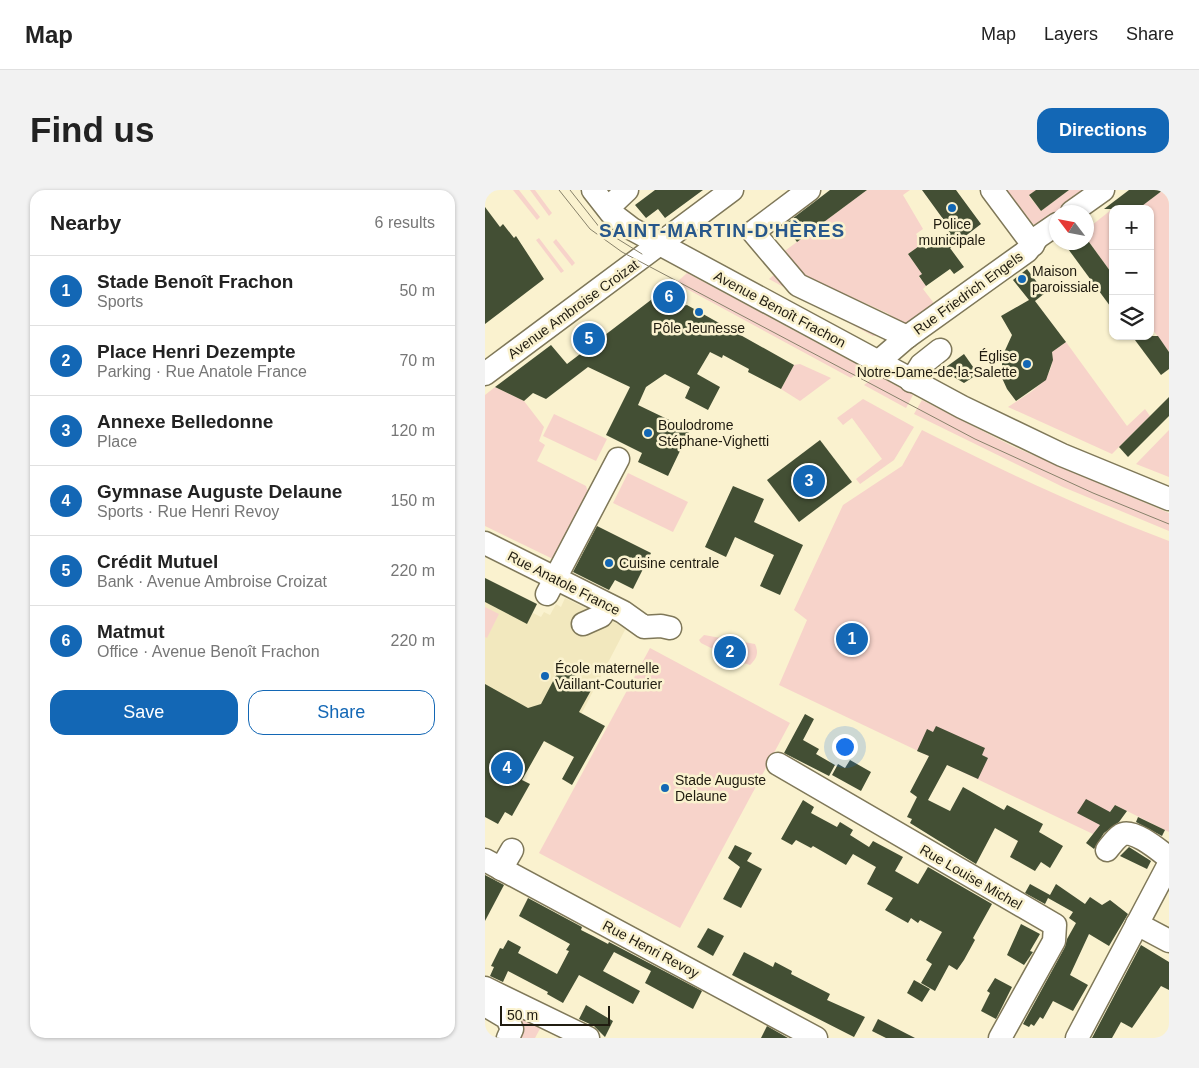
<!DOCTYPE html>
<html lang="en">
<head>
<meta charset="utf-8">
<style>
	body { margin:0; font-family:Arial,sans-serif; background:#f2f2f2; color:#222 }
	.controls { position:absolute; right:15px; top:15px; display:grid; overflow:hidden; border-radius:10px; box-shadow:0 1px 4px #0004 }
	.controls button { width:45px; height:45px; display:grid; place-items:center; padding:0; border:0; border-bottom:1px solid #e0e0e0; background:#fff; color:#222; font:25px sans-serif }
	.compass { position:absolute; left:564px; top:15px; width:45px; height:45px; border-radius:50%; background:#fff; box-shadow:0 1px 4px #0004; rotate:302deg }
	.scale { position:absolute; left:15px; bottom:12px; width:110px; box-sizing:border-box; padding-left:5px; border:2px solid #201c10; border-top:0; font-size:14px; line-height:18px; white-space:nowrap; color:#201c10; -webkit-text-stroke:4px #faf2cf; paint-order:stroke }
	.you { position:absolute; left:359px; top:556px; width:18px; height:18px; margin:-12px; border:4px solid #fff; border-radius:50%; background:#1a73e8; box-shadow:0 0 0 8px #1a73e833 }
	.badge { display:grid; place-items:center; width:32px; height:32px; border-radius:50%; background:#1367b5; color:#fff; font-size:16px; font-weight:700 }
	.pin { position:absolute; translate:-50% -50%; border:2px solid #fff; box-shadow:0 1px 5px #0006 }
	.list { margin:0; padding:0; list-style:none }
	h2 { display:flex; justify-content:space-between; align-items:center; height:65px; margin:0; padding:0 20px; font-size:21px }
	h2 small { font-size:16px; font-weight:400; color:#767676 }
	.list li { display:grid; grid-template-columns:32px 1fr auto; gap:15px; align-items:center; box-sizing:border-box; height:70px; padding:0 20px; border-top:1px solid #e0e0e0 }
	.list b { display:block; font-size:19px; white-space:nowrap }
	.list p { margin:0; font-size:16px; white-space:nowrap; color:#767676 }
	.list em { font-size:16px; font-style:normal; color:#767676 }
	.actions { display:flex; gap:10px; padding:15px 20px }
	.actions a { flex:1; padding:11px 0; border:1px solid #1367b5; border-radius:15px; text-align:center; font-size:18px; color:#1367b5 }
	.actions .main { background:#1367b5; color:#fff }
	.icon { flex:none; width:28px; height:28px; fill:none; stroke:currentColor; stroke-width:2; stroke-linecap:round; stroke-linejoin:round }
	.map { position:relative; flex:none; width:684px; height:848px; overflow:hidden; border-radius:15px }
	header { display:flex; align-items:center; gap:30px; box-sizing:border-box; height:70px; padding:0 25px; background:#fff; border-bottom:1px solid #e0e0e0 }
	header strong { font-size:24px }
	nav { display:flex; gap:28px; margin-inline-start:auto; font-size:18px }
	.intro { display:flex; align-items:center; justify-content:space-between; box-sizing:border-box; height:120px; padding:0 30px }
	h1 { margin:0; font-size:35px }
	.button { padding:12px 22px; border-radius:15px; background:#1367b5; color:#fff; font-size:18px; font-weight:700 }
	main { display:flex; gap:30px; padding:0 30px }
	aside { flex:1; background:#fff; border-radius:15px; box-shadow:0 1px 4px #0004 }
	.map>svg:first-child { display:block }
	.built { fill:#f2e8be }
	.green { fill:#f7d3ca }
	.building { fill:#434f34 }
	.lines { fill:none; stroke-linecap:round; stroke-linejoin:round }
	.minor-casing { stroke:#7f7859; stroke-width:25 }
	.minor { stroke:#fff; stroke-width:22 }
	.tram { stroke:#87816a; stroke-width:1 }
	.poi-dot { fill:#1367b5; stroke:#faf2cf; stroke-width:2 }
	.labels { text-anchor:middle; dominant-baseline:central; stroke-width:5; stroke-linejoin:round; paint-order:stroke }
	.poi-label { font-size:14px; fill:#201c10; stroke:#faf2cf; text-anchor:start }
	.street-label { font-size:14px; fill:#201c10; stroke:#faf2cf }
	.district-label { font-size:19px; font-weight:bold; letter-spacing:1px; fill:#27578b; stroke:#faf2cf }
</style>
</head>
<body>
<header>
<strong>Map</strong>
<nav><a>Map</a><a>Layers</a><a>Share</a></nav>
</header>
<div class="intro"><h1>Find us</h1><a class="button">Directions</a></div>
<main>
<aside>
<h2>Nearby<small>6 results</small></h2>
<ul class="list">
<li><span class="badge">1</span><div><b>Stade Benoît Frachon</b><p>Sports</p></div><em>50 m</em></li>
<li><span class="badge">2</span><div><b>Place Henri Dezempte</b><p>Parking · Rue Anatole France</p></div><em>70 m</em></li>
<li><span class="badge">3</span><div><b>Annexe Belledonne</b><p>Place</p></div><em>120 m</em></li>
<li><span class="badge">4</span><div><b>Gymnase Auguste Delaune</b><p>Sports · Rue Henri Revoy</p></div><em>150 m</em></li>
<li><span class="badge">5</span><div><b>Crédit Mutuel</b><p>Bank · Avenue Ambroise Croizat</p></div><em>220 m</em></li>
<li><span class="badge">6</span><div><b>Matmut</b><p>Office · Avenue Benoît Frachon</p></div><em>220 m</em></li>
</ul>
<div class="actions"><a class="main">Save</a><a>Share</a></div>
</aside>
<div class="map">
<svg width="684" height="848" viewBox="0 0 684 848">
	<rect width="100%" height="100%" fill="#faf2cf"/>
	<polygon class="built" points="80,408 141,438 77,561 0,520 0,412 42,433 48,423 56,427 59,422 65,425 71,414 76,417"/>
	<g class="green">
		<polygon points="28,0 34,0 55,27 52,30"/>
		<polygon points="45,0 50,0 67,23 64,26"/>
		<polygon points="382,0 425,0 418,5 438,39 431,44 437,54 423,64 437,84 434,87 441,96 438,99 448,112 447,118 427,135 419,134 402,123 315,84 297,63"/>
		<polygon points="521,0 551,0 544,6 556,21 584,0 604,0 557,34 548,34"/>
		<polygon points="678,0 684,0 684,162 665,136 665,19 653,19"/>
		<polygon points="626,20 628,23 628,85 602,49 602,39"/>
		<polygon points="54,48 79,81 76,83 51,50"/>
		<polygon points="71,49 90,73 87,76 68,52"/>
		<polygon points="294,81 393,145 388,146 284,89"/>
		<polygon points="202,83 379,178 366,188 191,93"/>
		<path d="M581,152L642,236L660,219L665,226L627,264L523,217C544,203 571,191 567,162Z"/>
		<polygon points="315,174 346,188 315,211 296,199 309,175"/>
		<polygon points="392,185 428,205 421,218 379,195"/>
		<polygon points="10,197 39,211 59,237 54,251 60,255 52,271 101,296 108,318 70,370 0,336 0,205"/>
		<polygon points="378,209 429,237 409,270 375,294 371,289 397,269 367,228 358,235 352,228"/>
		<polygon points="437,210 527,256 684,323 684,341 578,297 429,224"/>
		<polygon points="69,224 122,249 111,271 58,246"/>
		<path d="M437,240C518,281 599,319 684,351V642L630,615L608,644L294,495L322,430L309,420L358,315L417,276Z"/>
		<polygon points="684,240 684,287 651,274"/>
		<polygon points="143,283 203,312 188,342 128,313"/>
		<polygon points="0,417 14,424 2,448 0,447"/>
		<path d="M219,445L270,454C274,463 272,468 265,475L252,471L216,453L214,450Z"/>
		<polygon points="165,458 305,533 195,738 54,663"/>
		<polygon points="29,820 57,835 50,848 30,848"/>
	</g>
	<g class="building">
		<polygon points="170,0 218,0 180,28 173,19 161,28 150,15"/>
		<polygon points="345,0 382,0 312,52 299,35"/>
		<polygon points="437,0 471,0 496,34 465,58 479,77 469,84 465,79 441,96 434,86 437,84 423,64 437,54 441,59 466,40"/>
		<polygon points="551,0 584,0 556,21 544,5"/>
		<polygon points="644,0 678,0 653,19 619,19"/>
		<polygon points="0,17 15,37 18,34 29,48 31,46 59,89 0,134"/>
		<polygon points="578,52 604,52 628,85 628,120"/>
		<polygon points="542,79 560,103 550,111 581,152 567,162 568,170 561,190 531,211 522,199 517,188 517,167 527,145 516,126 544,110 528,90"/>
		<polygon points="179,100 194,117 202,115 309,175 296,199 263,182 264,179 238,165 237,168 225,162 212,184 235,197 223,220 200,208 205,197 180,184 161,197 153,215 205,240 183,286 153,272 157,263 121,245 145,197 103,177 61,209 48,203 39,211 10,197 66,155 82,174"/>
		<polygon points="647,146 673,146 684,162 684,179 676,185"/>
		<polygon points="479,164 493,184 479,193 457,180"/>
		<polygon points="684,207 684,226 643,267 634,257"/>
		<polygon points="335,250 367,292 314,332 282,290"/>
		<polygon points="248,296 279,309 269,332 318,355 295,405 275,396 289,365 250,347 241,367 220,357"/>
		<polygon points="112,336 166,363 148,399 130,390 124,400 88,382"/>
		<polygon points="0,388 52,414 42,434 0,412"/>
		<polygon points="75,478 109,495 94,522 120,536 87,595 77,589 89,567 59,551 37,590 45,594 27,626 20,622 13,634 0,627 0,494 43,518 56,514"/>
		<polygon points="320,524 329,529 318,550 334,559 331,564 350,575 344,586 299,563"/>
		<polygon points="451,536 500,558 497,565 503,568 493,589 462,575 443,610 465,621 478,597 519,620 522,615 558,634 554,642 578,656 565,678 556,672 550,681 525,667 533,651 510,638 491,674 425,633 427,629 422,627 432,607 425,602 444,566 432,561 442,539 448,542"/>
		<polygon points="365,570 386,582 376,601 347,585 353,574 360,578"/>
		<polygon points="601,609 625,622 630,615 642,621 634,632 619,643 609,659 601,653 615,635 592,623"/>
		<polygon points="318,610 329,617 326,623 352,637 355,632 368,640 365,645 384,657 388,651 418,667 410,681 433,694 443,677 507,714 488,748 490,750 479,770 472,780 464,775 450,801 436,793 447,774 441,770 457,742 435,730 433,733 426,728 423,733 400,720 408,708 382,694 391,677 368,664 361,675 328,656 326,658 311,650 307,655 296,649"/>
		<polygon points="653,627 680,640 677,646 651,632"/>
		<polygon points="250,655 267,663 262,671 277,679 256,718 238,709 255,677 243,668"/>
		<polygon points="644,657 666,671 662,679 635,666"/>
		<polygon points="0,685 19,695 0,731"/>
		<polygon points="545,694 565,705 571,694 600,714 605,707 617,715 625,710 643,724 624,756 604,744 585,785 603,795 588,821 568,811 558,829 555,827 549,836 546,834 544,837 538,834 580,757 582,749 591,733 584,728 588,722 563,708 560,714 540,703"/>
		<polygon points="43,708 97,737 96,740 108,746 123,754 124,752 217,801 208,819 160,793 166,781 129,762 118,781 155,801 148,814 94,785 78,813 62,804 63,802 23,781 18,792 5,786 9,777 6,776 15,758 18,759 23,750 36,757 33,763 72,784 84,761 81,760 85,754 34,726"/>
		<polygon points="536,734 555,744 545,761 548,762 539,775 522,765"/>
		<polygon points="223,738 239,746 228,766 212,757"/>
		<polygon points="656,755 684,772 684,800 676,796 647,838 636,832 627,848 607,848"/>
		<polygon points="259,762 288,777 290,772 307,781 306,784 345,804 342,810 380,827 369,847 247,785"/>
		<polygon points="510,788 527,797 511,829 496,821 505,803 502,801"/>
		<polygon points="429,790 445,799 437,812 422,803"/>
		<polygon points="101,815 128,831 120,847 109,836 94,829"/>
		<polygon points="393,829 430,848 401,848 387,841"/>
		<polygon points="282,836 303,848 276,848"/>
	</g>
	<g class="lines">
		<defs>
			<g id="minor">
				<polyline points="108,0 126,23 147,39 477,217 577,265 684,309"/>
				<polyline points="324,0 268,42 313,95 422,147"/>
				<polyline points="507,0 548,55"/>
				<polyline points="123,18 142,0"/>
				<polyline points="587,22 618,0"/>
				<polyline points="393,172 422,147 542,61 553,47 572,34"/>
				<polyline points="0,184 247,0"/>
				<polyline points="426,191 436,175 455,160"/>
				<polyline points="0,353 138,422 159,437 176,436 185,438"/>
				<polyline points="62,404 133,269"/>
				<polyline points="98,434 116,426 123,415"/>
				<polyline points="293,574 570,735 569,751 515,848"/>
				<path d="M622,660C626,655 631,648 636,645C647,637 675,661 684,668"/>
				<polyline points="0,670 331,848"/>
				<polyline points="16,679 27,660"/>
				<polyline points="652,734 684,751"/>
				<polyline points="0,798 103,848"/>
				<polyline points="0,815 22,828 27,839 23,848"/>
				<polyline points="592,848 684,674"/>
			</g>
		</defs>
		<use href="#minor" class="minor-casing"/>
		<use href="#minor" class="minor"/>
		<g class="tram">
			<polyline points="74,0 105,39 137,62 490,249 608,303 684,334"/>
			<polyline points="85,0 115,38 157,64"/>
		</g>
	</g>
	<g class="poi-dot">
		<circle cx="467" cy="18" r="5"/>
		<circle cx="537" cy="89" r="5"/>
		<circle cx="214" cy="122" r="5"/>
		<circle cx="542" cy="174" r="5"/>
		<circle cx="163" cy="243" r="5"/>
		<circle cx="124" cy="373" r="5"/>
		<circle cx="60" cy="486" r="5"/>
		<circle cx="180" cy="598" r="5"/>
	</g>
	<g class="labels">
		<g class="poi-label">
			<text x="467" y="34" text-anchor="middle">Police<tspan x="467" dy="16">municipale</tspan></text>
			<text x="547" y="81">Maison<tspan x="547" dy="16">paroissiale</tspan></text>
			<text x="214" y="138" text-anchor="middle">Pôle Jeunesse</text>
			<text x="532" y="166" text-anchor="end">Église<tspan x="532" dy="16">Notre-Dame-de-la-Salette</tspan></text>
			<text x="173" y="235">Boulodrome<tspan x="173" dy="16">Stéphane-Vighetti</tspan></text>
			<text x="134" y="373">Cuisine centrale</text>
			<text x="70" y="478">École maternelle<tspan x="70" dy="16">Vaillant-Couturier</tspan></text>
			<text x="190" y="590">Stade Auguste<tspan x="190" dy="16">Delaune</tspan></text>
		</g>
		<g class="street-label">
			<text transform="translate(483 103) rotate(-36)">Rue Friedrich Engels</text>
			<text transform="translate(88 119) rotate(-36)">Avenue Ambroise Croizat</text>
			<text transform="translate(295 119) rotate(28)">Avenue Benoît Frachon</text>
			<text transform="translate(79 393) rotate(27)">Rue Anatole France</text>
			<text transform="translate(486 687) rotate(30)">Rue Louise Michel</text>
			<text transform="translate(166 759) rotate(28)">Rue Henri Revoy</text>
		</g>
		<g class="district-label">
			<text x="237" y="40">SAINT-MARTIN-D'HÈRES</text>
		</g>
	</g>
</svg>
<div class="controls">
<button>+</button>
<button>−</button>
<button><svg class="icon" aria-label="layers" viewBox="0 0 24 24"><path d="M12 4l9 5-9 5-9-5zM3 14l9 5 9-5"/></svg></button>
</div>
<svg class="compass" viewBox="-18 -18 36 36"><path d="M0-13l5 13h-10z" fill="#e53935"/><path d="M0 13l5-13h-10z" fill="#767676"/></svg>
<div class="scale">50 m</div>
<div class="you"></div>
<div class="pin badge" style="left:367px;top:449px">1</div>
<div class="pin badge" style="left:245px;top:462px">2</div>
<div class="pin badge" style="left:324px;top:291px">3</div>
<div class="pin badge" style="left:22px;top:578px">4</div>
<div class="pin badge" style="left:104px;top:149px">5</div>
<div class="pin badge" style="left:184px;top:107px">6</div>
</div>
</main>
</body>
</html>
